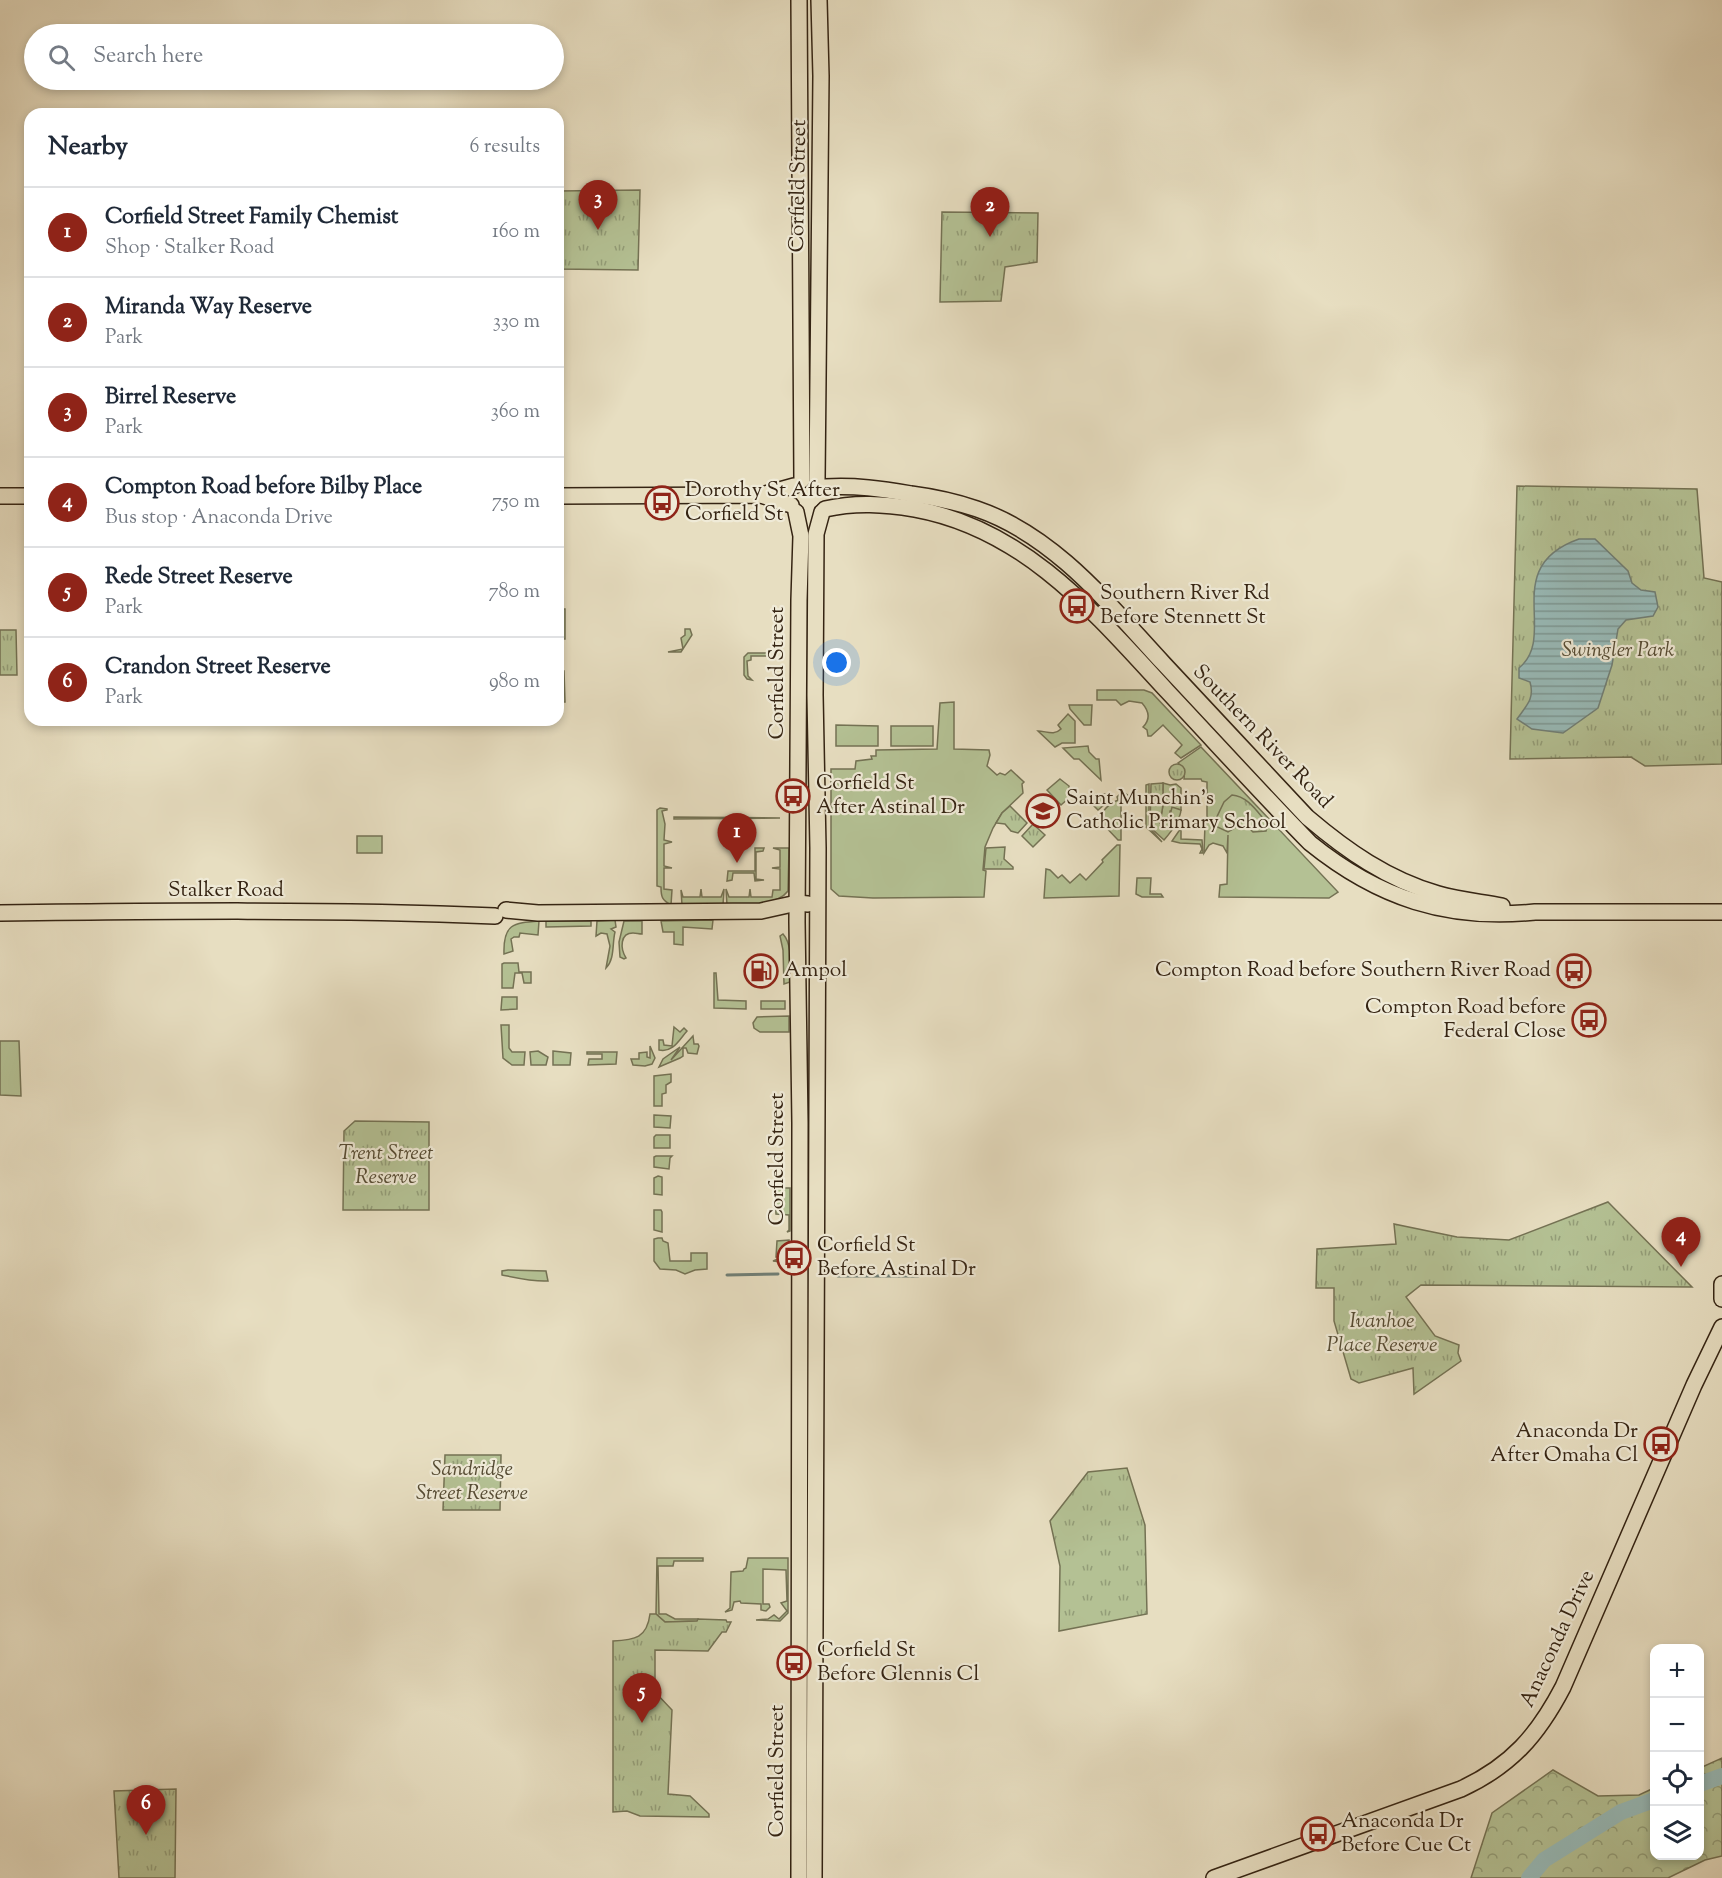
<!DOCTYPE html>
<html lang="en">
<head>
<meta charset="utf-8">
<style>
	body { margin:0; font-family:"Sorts Mill Goudy",serif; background:#f2f2f3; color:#1f2937 }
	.controls { position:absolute; right:18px; bottom:18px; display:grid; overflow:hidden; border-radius:12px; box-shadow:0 3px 9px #0003 }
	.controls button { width:54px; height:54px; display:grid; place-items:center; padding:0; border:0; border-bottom:2px solid #e0e1e3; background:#fff; color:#1f2937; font:30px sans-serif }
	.you { position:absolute; left:837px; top:663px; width:21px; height:21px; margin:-15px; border:4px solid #fff; border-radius:50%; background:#1a73e8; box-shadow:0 0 0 9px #1a73e833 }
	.badge { display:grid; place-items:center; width:39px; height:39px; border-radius:50%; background:#8f2418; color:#fff; font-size:20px; font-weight:700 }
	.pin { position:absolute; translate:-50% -50px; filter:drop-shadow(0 2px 3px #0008) }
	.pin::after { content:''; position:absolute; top:32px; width:21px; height:18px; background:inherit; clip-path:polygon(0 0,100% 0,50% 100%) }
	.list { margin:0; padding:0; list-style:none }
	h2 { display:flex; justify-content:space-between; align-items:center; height:78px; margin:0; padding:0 24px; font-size:26px }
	h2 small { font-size:20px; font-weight:400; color:#747a83 }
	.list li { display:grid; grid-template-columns:39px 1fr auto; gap:18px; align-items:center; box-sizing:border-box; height:90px; padding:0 24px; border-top:2px solid #e0e1e3 }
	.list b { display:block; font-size:22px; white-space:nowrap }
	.list p { margin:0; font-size:20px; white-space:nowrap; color:#747a83 }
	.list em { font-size:20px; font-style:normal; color:#747a83 }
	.icon { flex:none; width:33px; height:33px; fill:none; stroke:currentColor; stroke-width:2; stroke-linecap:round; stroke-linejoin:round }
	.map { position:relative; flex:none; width:1722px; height:1878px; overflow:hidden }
	.search { position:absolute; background:#fff; box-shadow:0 3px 9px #0003; left:24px; top:24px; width:540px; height:66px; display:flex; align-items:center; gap:15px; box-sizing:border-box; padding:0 21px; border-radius:33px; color:#747a83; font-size:22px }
	.panel { position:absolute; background:#fff; box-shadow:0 3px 9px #0003; left:24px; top:108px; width:540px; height:618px; border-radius:18px }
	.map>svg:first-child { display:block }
	.green { fill:#b4c194; stroke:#747254; stroke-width:1.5 }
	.forest { fill:url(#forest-crowns); stroke:#747254; stroke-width:1.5 }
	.park { fill:url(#park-tufts); stroke:#747254; stroke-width:1.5 }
	.water { fill:url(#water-rules); stroke:#707f77; stroke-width:1.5 }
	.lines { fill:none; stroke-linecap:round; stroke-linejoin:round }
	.stream { stroke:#707f77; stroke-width:3 }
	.river { stroke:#98bbb9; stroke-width:16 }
	.major-casing { stroke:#352413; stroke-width:18 }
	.major { stroke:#e7dec1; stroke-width:15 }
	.labels { text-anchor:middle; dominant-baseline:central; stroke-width:4.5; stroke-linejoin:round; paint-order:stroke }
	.street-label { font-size:21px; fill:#352413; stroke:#efead7 }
	.poi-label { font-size:21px; fill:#352413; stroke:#efead7; text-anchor:start }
	.park-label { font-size:21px; font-style:italic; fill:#554b33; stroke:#efead7 }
</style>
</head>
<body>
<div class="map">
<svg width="1722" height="1878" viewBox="0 0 1722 1878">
	<defs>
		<pattern id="forest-crowns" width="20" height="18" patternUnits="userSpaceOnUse" patternTransform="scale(1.5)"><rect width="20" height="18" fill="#b4c194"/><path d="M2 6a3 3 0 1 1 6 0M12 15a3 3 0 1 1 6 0" fill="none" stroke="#939d78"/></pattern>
		<pattern id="park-tufts" width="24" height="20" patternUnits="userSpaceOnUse" patternTransform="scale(1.5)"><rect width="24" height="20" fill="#b4c194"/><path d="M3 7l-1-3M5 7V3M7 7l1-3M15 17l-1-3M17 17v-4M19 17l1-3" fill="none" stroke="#939d78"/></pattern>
		<pattern id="water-rules" width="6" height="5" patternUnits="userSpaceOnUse" patternTransform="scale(1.5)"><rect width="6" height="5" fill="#98bbb9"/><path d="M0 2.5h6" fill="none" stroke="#7d9895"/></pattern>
	</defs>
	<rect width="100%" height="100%" fill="#e7dec1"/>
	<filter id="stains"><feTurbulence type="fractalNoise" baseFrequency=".00333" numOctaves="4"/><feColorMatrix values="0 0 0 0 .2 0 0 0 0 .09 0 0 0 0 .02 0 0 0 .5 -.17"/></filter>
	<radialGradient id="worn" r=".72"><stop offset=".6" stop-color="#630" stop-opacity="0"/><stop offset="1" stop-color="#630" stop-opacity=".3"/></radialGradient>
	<g class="green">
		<rect x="558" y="609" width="7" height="30"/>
		<polygon points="685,629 690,629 692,635 681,652 668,652 683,649 681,638 685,635"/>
		<polygon points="748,653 767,653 767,656 751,656 751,660 747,661 748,676 752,680 747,679 744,675 744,657"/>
		<polygon points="558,671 564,671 565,702 558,702"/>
		<path d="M1097,690H1144L1152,693L1201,745L1181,758L1175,753L1182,745L1163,725L1151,736H1148L1147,730L1143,727C1151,719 1149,711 1142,703L1129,701L1121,705L1116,700H1097Z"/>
		<polygon points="954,702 954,749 989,750 990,755 987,766 997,775 1000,773 1005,775 1011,770 1024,782 1022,784 1023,793 1002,813 993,828 985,847 983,870 986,871 984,897 873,898 839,896 831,889 831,769 855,769 856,761 872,759 871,756 876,756 876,750 937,749 940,703"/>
		<polygon points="1069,705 1092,705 1091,725 1084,725 1070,709"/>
		<path d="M1068,714L1075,721V743H1062L1055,747L1038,731C1046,731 1054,736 1061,729L1058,725Z"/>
		<polygon points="836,725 878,726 878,746 836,746"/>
		<rect x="891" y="726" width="42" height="20"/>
		<polygon points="1088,746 1089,752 1096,759 1099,759 1101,780 1079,759 1074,759 1063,748"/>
		<path d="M1201,747L1338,892L1329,898L1219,897L1220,885L1227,884L1228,835L1227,853L1223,846L1213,843L1209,845L1204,853L1205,824L1207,823V782L1202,781L1201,779H1184C1185,771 1184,767 1178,763Z"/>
		<polygon points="1060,779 1069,786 1069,798 1061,805 1047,790"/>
		<polygon points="1163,783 1170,785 1176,784 1181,788 1181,810 1177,809 1170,811 1170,815 1164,823 1160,823 1163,805"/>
		<polygon points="1149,784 1149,827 1162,842 1146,827 1146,785"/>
		<path d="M1121,793H1125L1130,797V803H1121V840H1118L1100,821C1101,811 1109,804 1118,800L1117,797Z"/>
		<polygon points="1097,794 1105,794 1110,800 1098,810 1089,801"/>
		<path d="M660,808L667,809V810L662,811L665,824L664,840L672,842L664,844V866L672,868H664V889L672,890L671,905C662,900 661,897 661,887L657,886V810Z"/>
		<polygon points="674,817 780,818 674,819"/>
		<polygon points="1181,828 1181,839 1202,840 1203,853 1200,853 1202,849 1200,844 1180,843 1172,841"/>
		<rect x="357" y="836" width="25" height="17"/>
		<polygon points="1117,845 1120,845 1119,896 1044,898 1046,869 1050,870 1058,878 1062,875 1070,883 1080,874 1086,880 1103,862 1102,860"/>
		<polygon points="755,848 764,848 763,851 756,852 756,879 764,880 755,881 754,873 733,873 732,880 727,881 728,871 755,871"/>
		<path d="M773,848H789L788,891C777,906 745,905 727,905L726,889L729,897H749L750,889L751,897H772L773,890H780V869L772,868L780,867V850Z"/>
		<polygon points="1137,878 1151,878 1150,894 1161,894 1163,897 1142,897 1136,894"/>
		<polygon points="701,889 702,897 721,897 724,889 723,905 682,905 681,890 683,897 700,897"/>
		<path d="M615,920L616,927L611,929L615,932C612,944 615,959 606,968L610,946L607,934L601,933L596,936L597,921Z"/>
		<polygon points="713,920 712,929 683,927 683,945 674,944 674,932 663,932 661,921"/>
		<path d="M539,921L538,935L520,933L519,937H514L511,939L513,951L504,954C503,924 513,923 539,921Z"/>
		<polygon points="546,921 591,921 591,926 546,927"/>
		<path d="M624,921H642V934C639,934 636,933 633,933C620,933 620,948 626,958L624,959L620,957L619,942Z"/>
		<path d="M783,934C793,945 790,966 790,982L784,984L783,950L780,936Z"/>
		<polygon points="504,963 518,963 519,972 531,972 531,983 524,983 522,973 515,973 513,988 502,988 502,964"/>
		<polygon points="714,973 716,973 718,1000 746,1001 746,1009 714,1008"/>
		<polygon points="502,997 517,997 517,1009 501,1010"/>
		<rect x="761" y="1001" width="24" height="8"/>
		<polygon points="789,1016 789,1032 760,1032 754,1028 753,1023 757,1017"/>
		<polygon points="501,1025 509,1025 509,1048 512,1052 525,1052 524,1065 512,1065 503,1058"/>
		<path d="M674,1027L680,1032L684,1028L687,1031C679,1040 673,1053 659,1050V1040H663L664,1045L672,1046Z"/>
		<polygon points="693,1036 694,1044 698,1044 699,1046 697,1054 688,1053 686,1048 683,1048 683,1056 680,1058 659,1067 663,1059 680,1047 671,1060"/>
		<polygon points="0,1041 19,1041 21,1096 0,1095"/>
		<polygon points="650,1046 655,1058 652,1064 645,1066 633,1065 631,1059 639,1059 639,1053 647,1052 647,1057 650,1058"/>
		<polygon points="538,1051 548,1057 546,1065 531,1065 530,1052"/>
		<polygon points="553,1051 571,1053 570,1065 553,1065"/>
		<polygon points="587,1052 617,1052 616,1064 588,1065 589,1059 602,1059 602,1054 587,1054"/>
		<polygon points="671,1074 671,1082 666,1085 666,1093 662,1094 662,1106 654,1106 654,1076"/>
		<polygon points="654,1115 671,1116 670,1128 654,1127"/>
		<polygon points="656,1135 670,1135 670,1148 654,1148 654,1137"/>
		<polygon points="656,1156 672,1156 670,1158 669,1169 654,1167 654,1157"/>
		<polygon points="658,1176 662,1177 662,1195 654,1194 654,1178"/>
		<polygon points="775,1188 790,1188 790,1231 787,1232 789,1230 789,1215 776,1214"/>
		<polygon points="654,1210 661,1210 662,1212 662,1232 654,1230"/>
		<polygon points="658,1238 662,1238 663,1241 668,1243 670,1261 691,1261 691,1253 707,1253 707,1269 695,1270 685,1274 676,1270 660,1269 654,1261 654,1239"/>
		<polygon points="789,1240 789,1263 773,1261 783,1257 776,1257 777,1241"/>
		<path d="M508,1270L546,1271L548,1281C534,1282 517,1278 502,1275V1271Z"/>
		<polygon points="657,1558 703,1558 703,1561 674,1561 673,1566 658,1566 659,1614 666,1614 675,1619 698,1619 698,1621 665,1622 656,1614"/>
		<polygon points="748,1558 788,1558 788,1613 780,1621 756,1620 768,1619 774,1615 779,1619 787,1611 781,1603 787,1601 786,1570 763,1569 763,1604 769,1604 770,1607 766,1611 761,1610 761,1604 741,1603 740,1601 734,1602 732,1610 725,1612 730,1608 731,1572 743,1571 744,1569 746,1568"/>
	</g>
	<polygon class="forest" points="1722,1758 1722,1856 1705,1860 1668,1878 1471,1878 1492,1813 1553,1770 1598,1796 1639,1795 1654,1788 1654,1856 1700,1856 1700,1768"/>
	<g class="park">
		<polygon points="640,190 638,270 558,269 558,191"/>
		<polygon points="942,212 1038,213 1037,262 1005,267 1001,301 940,302"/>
		<polygon points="1517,486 1697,489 1704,578 1722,582 1722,764 1645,766 1631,757 1510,759"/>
		<polygon points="0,630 16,630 17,675 0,675"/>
		<circle cx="1177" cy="772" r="8"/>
		<path d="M1163,783V805L1160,823H1164L1170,816L1172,807L1181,810C1180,821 1171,832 1164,840L1150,827L1151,784Z"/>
		<path d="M1232,795C1248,796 1258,813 1268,824L1266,831L1253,832L1249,828L1236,827L1228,832L1213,825L1224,802Z"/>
		<polygon points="1010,806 1027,823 1018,833 1011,831 1005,824 996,823 1002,813"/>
		<polygon points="1033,824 1045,835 1033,847 1022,836"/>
		<polygon points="1005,847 1004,859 1013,867 1013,869 984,869 986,848"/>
		<polygon points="355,1121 429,1122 429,1210 343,1210 344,1131"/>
		<polygon points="1608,1202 1692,1287 1421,1285 1406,1297 1435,1336 1459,1345 1458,1353 1461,1361 1414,1394 1413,1368 1359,1383 1351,1379 1334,1321 1334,1288 1316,1288 1317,1249 1396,1244 1394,1224 1457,1237 1509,1240"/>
		<polygon points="445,1455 501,1455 500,1510 443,1510"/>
		<polygon points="1127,1468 1145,1525 1147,1614 1059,1631 1060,1566 1050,1521 1088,1472"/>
		<path d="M650,1614H656L665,1622L697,1621L698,1619L726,1620L727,1622H731L726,1632H722L708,1651L655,1650V1692L672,1710L668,1794L690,1796L709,1814V1817L640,1816L627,1811L613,1812V1641C635,1640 647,1638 650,1614Z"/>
		<polygon points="176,1789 175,1878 119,1878 114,1791"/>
	</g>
	<path class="water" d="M1579,539H1595L1628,571L1632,583L1641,590L1655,592L1658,607L1653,616L1626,620L1618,629L1612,665L1598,708L1563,733L1532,729L1517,719C1526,706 1535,699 1530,682L1519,678V668C1559,635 1499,567 1579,539Z"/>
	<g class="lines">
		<g class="stream">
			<polyline points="727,1275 778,1274"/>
			<polyline points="838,1276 918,1276"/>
		</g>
		<g class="river">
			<polyline points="1700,1784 1722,1776"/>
			<polyline points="1529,1878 1544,1860 1621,1812 1654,1800"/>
		</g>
		<defs>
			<g id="major">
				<polyline points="799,0 802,480"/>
				<polyline points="817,480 821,76 819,0"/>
				<path d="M825,487C855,485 882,489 911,494C934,497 956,502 977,509C1056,536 1110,606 1164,664C1212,715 1259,766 1307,817C1347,851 1387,879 1438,894C1459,900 1481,902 1502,906"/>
				<polyline points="761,495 794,486"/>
				<polyline points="0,496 30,496"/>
				<polyline points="558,496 761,495 791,505"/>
				<path d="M825,509C856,502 884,504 915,509C1025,529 1095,613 1167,691C1215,742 1261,793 1310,843C1378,898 1447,921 1535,912H1722"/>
				<polyline points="796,512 801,536 799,600 797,922 800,1123 799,1878"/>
				<polyline points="506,910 538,913 761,911 797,903 808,904"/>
				<path d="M0,913C165,911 330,909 495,916"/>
				<polyline points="1722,1284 1722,1299"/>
				<polyline points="814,1878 818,848 815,695 816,534 822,512"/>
				<path d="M1214,1878L1461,1789C1511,1766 1538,1735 1563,1687L1694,1385L1722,1327"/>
			</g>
		</defs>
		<use href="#major" class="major-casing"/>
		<use href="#major" class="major"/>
	</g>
	<defs>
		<symbol id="bus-ring" viewBox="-11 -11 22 22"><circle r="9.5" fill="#efead7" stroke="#8f2418" stroke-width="1.5"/><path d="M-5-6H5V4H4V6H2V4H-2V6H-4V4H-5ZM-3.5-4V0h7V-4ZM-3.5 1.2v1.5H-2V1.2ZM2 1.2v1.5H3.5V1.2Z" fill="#8f2418"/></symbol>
		<symbol id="school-ring" viewBox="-11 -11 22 22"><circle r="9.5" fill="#efead7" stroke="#8f2418" stroke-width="1.5"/><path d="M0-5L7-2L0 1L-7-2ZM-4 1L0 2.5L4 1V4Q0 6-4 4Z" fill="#8f2418"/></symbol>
		<symbol id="fuel-ring" viewBox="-11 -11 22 22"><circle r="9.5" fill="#efead7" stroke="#8f2418" stroke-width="1.5"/><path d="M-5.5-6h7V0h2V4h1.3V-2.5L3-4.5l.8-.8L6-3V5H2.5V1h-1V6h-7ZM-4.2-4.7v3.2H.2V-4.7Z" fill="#8f2418"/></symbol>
	</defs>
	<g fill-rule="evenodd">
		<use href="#bus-ring" x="643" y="484" width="38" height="38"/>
		<use href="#bus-ring" x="1058" y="587" width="38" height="38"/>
		<use href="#bus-ring" x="774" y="777" width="38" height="38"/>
		<use href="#school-ring" x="1024" y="792" width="38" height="38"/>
		<use href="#fuel-ring" x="742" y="952" width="38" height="38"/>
		<use href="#bus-ring" x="1555" y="952" width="38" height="38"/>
		<use href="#bus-ring" x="1570" y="1001" width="38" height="38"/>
		<use href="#bus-ring" x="775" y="1239" width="38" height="38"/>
		<use href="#bus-ring" x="1642" y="1425" width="38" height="38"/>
		<use href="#bus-ring" x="775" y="1644" width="38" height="38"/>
		<use href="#bus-ring" x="1299" y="1815" width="38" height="38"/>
	</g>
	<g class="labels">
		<g class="street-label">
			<text transform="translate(799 186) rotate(-89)">Corfield Street</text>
			<text transform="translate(778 673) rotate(-90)">Corfield Street</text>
			<text transform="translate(1262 737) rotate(46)">Southern River Road</text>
			<text x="226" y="891">Stalker Road</text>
			<text transform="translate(778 1159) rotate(-90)">Corfield Street</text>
			<text transform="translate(1558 1639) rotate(-65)">Anaconda Drive</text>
			<text transform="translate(778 1771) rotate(-90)">Corfield Street</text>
		</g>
		<g class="poi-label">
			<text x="685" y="491">Dorothy St After<tspan x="685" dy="24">Corfield St</tspan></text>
			<text x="1100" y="594">Southern River Rd<tspan x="1100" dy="24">Before Stennett St</tspan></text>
			<text x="816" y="784">Corfield St<tspan x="816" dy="24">After Astinal Dr</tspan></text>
			<text x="1066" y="799">Saint Munchin’s<tspan x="1066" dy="24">Catholic Primary School</tspan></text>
			<text x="784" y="971">Ampol</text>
			<text x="1551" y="971" text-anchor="end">Compton Road before Southern River Road</text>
			<text x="1566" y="1008" text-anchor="end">Compton Road before<tspan x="1566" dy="24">Federal Close</tspan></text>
			<text x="817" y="1246">Corfield St<tspan x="817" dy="24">Before Astinal Dr</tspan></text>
			<text x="1638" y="1432" text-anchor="end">Anaconda Dr<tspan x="1638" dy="24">After Omaha Cl</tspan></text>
			<text x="817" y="1651">Corfield St<tspan x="817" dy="24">Before Glennis Cl</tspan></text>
			<text x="1341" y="1822">Anaconda Dr<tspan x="1341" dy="24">Before Cue Ct</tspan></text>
		</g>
		<g class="park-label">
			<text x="1618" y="651">Swingler Park</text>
			<text x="386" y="1154">Trent Street<tspan x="386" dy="24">Reserve</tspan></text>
			<text x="1382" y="1322">Ivanhoe<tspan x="1382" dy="24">Place Reserve</tspan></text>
			<text x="472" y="1470">Sandridge<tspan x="472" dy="24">Street Reserve</tspan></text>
		</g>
	</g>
	<rect width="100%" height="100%" filter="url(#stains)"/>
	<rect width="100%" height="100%" fill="url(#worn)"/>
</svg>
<div class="controls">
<button>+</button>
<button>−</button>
<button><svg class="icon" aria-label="locate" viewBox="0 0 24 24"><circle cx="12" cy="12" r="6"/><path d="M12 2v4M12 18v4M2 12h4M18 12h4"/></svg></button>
<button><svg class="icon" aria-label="layers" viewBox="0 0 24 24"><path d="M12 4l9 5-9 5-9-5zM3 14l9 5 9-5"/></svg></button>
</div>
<div class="you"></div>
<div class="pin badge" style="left:737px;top:863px">1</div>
<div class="pin badge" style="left:990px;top:237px">2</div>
<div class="pin badge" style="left:598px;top:230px">3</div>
<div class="pin badge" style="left:1681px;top:1267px">4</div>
<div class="pin badge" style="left:642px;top:1723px">5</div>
<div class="pin badge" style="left:146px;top:1835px">6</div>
<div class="search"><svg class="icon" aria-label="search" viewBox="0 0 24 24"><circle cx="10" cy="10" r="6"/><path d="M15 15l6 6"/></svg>Search here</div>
<section class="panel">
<h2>Nearby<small>6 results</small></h2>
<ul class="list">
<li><span class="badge">1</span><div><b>Corfield Street Family Chemist</b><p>Shop · Stalker Road</p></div><em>160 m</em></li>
<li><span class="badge">2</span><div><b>Miranda Way Reserve</b><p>Park</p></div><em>330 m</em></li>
<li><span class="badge">3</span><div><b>Birrel Reserve</b><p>Park</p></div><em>360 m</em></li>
<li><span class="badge">4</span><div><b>Compton Road before Bilby Place</b><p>Bus stop · Anaconda Drive</p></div><em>750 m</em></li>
<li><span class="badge">5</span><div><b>Rede Street Reserve</b><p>Park</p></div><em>780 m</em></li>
<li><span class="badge">6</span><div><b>Crandon Street Reserve</b><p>Park</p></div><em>980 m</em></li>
</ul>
</section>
</div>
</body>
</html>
